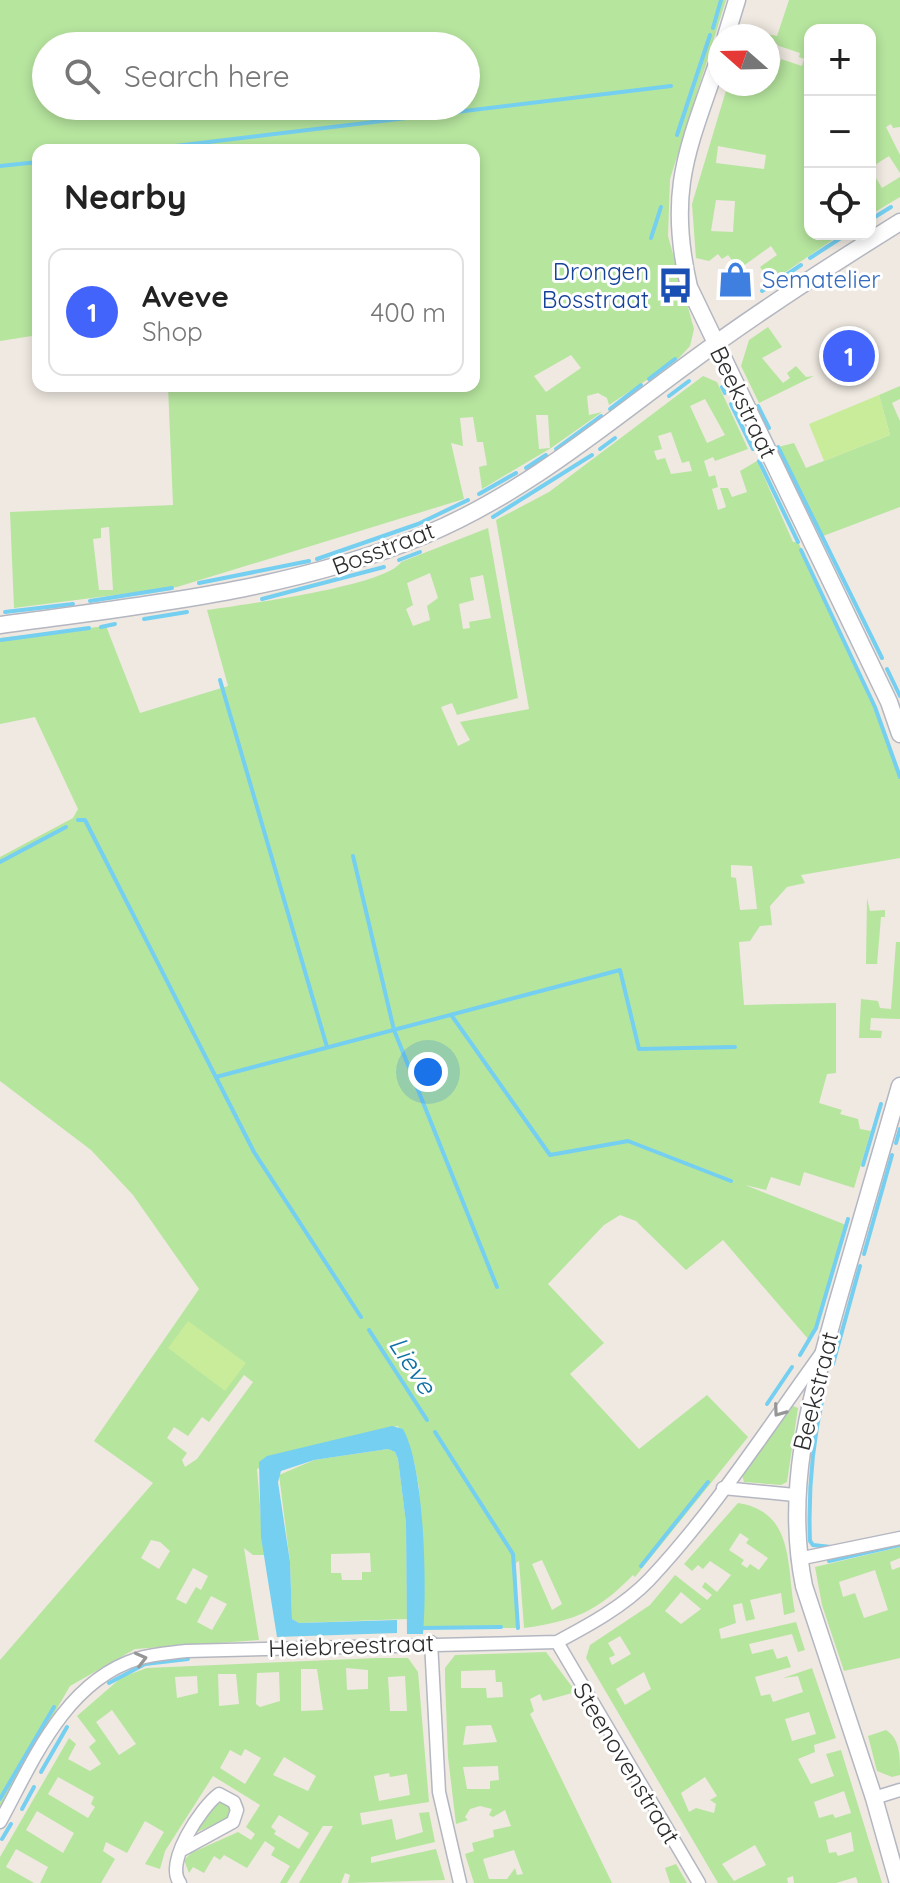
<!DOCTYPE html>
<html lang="en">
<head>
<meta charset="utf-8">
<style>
	body { margin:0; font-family:Quicksand,sans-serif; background:#f6f6f6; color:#222 }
	.controls { position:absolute; right:24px; top:24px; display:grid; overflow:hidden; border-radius:16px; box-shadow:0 4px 12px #0003 }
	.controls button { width:72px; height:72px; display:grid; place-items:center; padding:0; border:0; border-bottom:2px solid #e0e0e0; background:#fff; color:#222; font:40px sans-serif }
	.compass { position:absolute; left:708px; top:24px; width:72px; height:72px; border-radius:50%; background:#fff; box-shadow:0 4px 12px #0003; rotate:290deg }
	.you { position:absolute; left:428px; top:1072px; width:28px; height:28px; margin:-20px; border:6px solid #fff; border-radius:50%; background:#1a73e8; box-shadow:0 0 0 12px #1a73e833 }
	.badge { display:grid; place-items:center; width:52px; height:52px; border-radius:50%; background:#4264fb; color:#fff; font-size:26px; font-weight:700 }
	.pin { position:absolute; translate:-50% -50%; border:4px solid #fff; box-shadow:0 2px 8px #0006 }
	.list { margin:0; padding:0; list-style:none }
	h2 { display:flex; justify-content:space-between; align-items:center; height:104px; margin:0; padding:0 32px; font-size:34px }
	h2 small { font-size:26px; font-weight:400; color:#767676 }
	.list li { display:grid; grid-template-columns:52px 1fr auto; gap:24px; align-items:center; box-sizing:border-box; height:128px; margin:0 16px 16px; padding:0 16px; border:2px solid #e0e0e0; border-radius:16px }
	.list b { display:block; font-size:30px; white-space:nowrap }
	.list p { margin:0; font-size:26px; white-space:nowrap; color:#767676 }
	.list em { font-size:26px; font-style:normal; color:#767676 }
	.icon { flex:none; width:44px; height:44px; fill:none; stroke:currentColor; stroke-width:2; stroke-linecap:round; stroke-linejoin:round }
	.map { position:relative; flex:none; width:900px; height:1883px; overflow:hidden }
	.search { position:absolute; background:#fff; box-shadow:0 4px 12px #0003; left:32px; top:32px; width:448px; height:88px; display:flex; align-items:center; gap:20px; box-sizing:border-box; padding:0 28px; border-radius:44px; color:#767676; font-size:30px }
	.panel { position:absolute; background:#fff; box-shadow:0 4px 12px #0003; left:32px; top:144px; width:448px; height:248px; border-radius:16px }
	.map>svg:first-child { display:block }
	.green { fill:#b6e59e; fill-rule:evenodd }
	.pitch { fill:#c9ec9a }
	.water { fill:#75cff0 }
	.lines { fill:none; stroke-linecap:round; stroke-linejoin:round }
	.stream { stroke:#75cff0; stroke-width:4 }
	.minor-casing { stroke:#b4b7c1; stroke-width:15 }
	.tertiary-casing { stroke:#b4b7c1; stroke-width:19 }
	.minor { stroke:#fff; stroke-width:12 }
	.tertiary { stroke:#fff; stroke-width:16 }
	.oneway { stroke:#969696 }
	.labels { text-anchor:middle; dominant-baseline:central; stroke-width:6; stroke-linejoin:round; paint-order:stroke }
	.transit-label { font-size:24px; fill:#164399; stroke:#fff; text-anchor:end }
	.shop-label { font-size:24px; fill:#366cbe; stroke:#fff; text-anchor:start }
	.street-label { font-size:24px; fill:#2e2e2e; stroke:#fff }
	.water-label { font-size:26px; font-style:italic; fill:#0d6fa3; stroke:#fff }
</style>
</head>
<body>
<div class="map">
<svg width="900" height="1883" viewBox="0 0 900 1883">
	<rect width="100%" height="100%" fill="#efe9e1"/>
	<g class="green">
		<path d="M0,0H726L670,179L668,236L694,329L690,346L677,360L609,405L607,398L598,393L587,396L589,415L602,412L551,448L482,489L479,467L487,465L483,442H477L473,417L460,418L463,446L451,443L464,499L177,587L14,608L10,512L173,505L168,386H474V150H38V335L0,341ZM46,46H466V106H46ZM571,355L581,368L546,392L534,376ZM536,415H548L550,448L539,449ZM109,527L113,590H99L93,539L101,538V528Z"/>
		<path d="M789,0H900V127L893,128L891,124L886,127L900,155V173L889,156L870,168L882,188L900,177V197L870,215V30H810V44H805V51L810,53V234H841L771,282L760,267L777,255L771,246L739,269L728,255L722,259L718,254L709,261L696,258L692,204L728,84L766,86L773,67L778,69L781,59L802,66L804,59L799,57L800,53L779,46L768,36H741L743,29L777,36ZM718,146L766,155L764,169L716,163ZM716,200L735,201L733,232L711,231Z"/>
		<polygon points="768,327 782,347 762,358 783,383 790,378 787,373 796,366 806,377 814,376 759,403 741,366 749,340"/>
		<path d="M703,376L717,382L748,449L715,461L713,457L704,461L709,477L715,475L718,487L712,489L718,510L726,507L720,488H728L732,497L747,492L740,471L757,461L793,542H798L841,632L892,750L900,777V858L801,875L805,883L787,887L770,906L772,925L760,926L750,941L739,942L744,1005L836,1003V1073L827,1074L819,1103L842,1110L840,1114L858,1119L860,1129L871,1131L854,1188L804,1172L800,1186L771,1177L766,1190L745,1185L846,1225L816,1328L809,1340L723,1240L686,1270L636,1221L620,1215L604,1225L548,1284L604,1343L570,1374L639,1449L707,1395L748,1437L635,1577L633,1575C598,1611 575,1621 524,1628L519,1561L516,1563L518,1628H423L419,1488L414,1461L398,1426L315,1446L257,1469L264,1555H253L244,1548L259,1640L135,1649L70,1686L0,1807V1660L153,1483L94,1441L199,1289L133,1195L91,1150L0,1081V857L73,818L78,809L35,717L0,724V638L106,626L140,713L228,686L207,610C240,605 387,586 401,562L488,528L518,698L457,715L452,703L441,707L458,746L470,740L460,722L529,709L496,520L549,492ZM705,399L725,435L707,443L690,406ZM671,432L682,463L689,461L692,471L671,474L665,458L657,460L654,451L662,449L658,436ZM430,573L438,598L427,606L430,620L413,626L406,609L413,605L407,583ZM483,575L491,618L469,622L470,628L463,629L459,604L474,600L470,578ZM731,865L752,866L757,909L740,910L736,878L731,877ZM244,1375L253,1382L197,1459L185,1467L182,1460L187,1453L167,1438L174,1427L188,1436L202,1417L209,1422ZM151,1540L160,1542L170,1551L159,1569L141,1558ZM542,1560L562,1604L552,1610L532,1564ZM193,1568L208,1576L201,1590L196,1587L186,1604L176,1599ZM211,1596L227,1604L212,1630L197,1622Z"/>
		<polygon points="900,386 900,399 892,403 900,421 900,507 823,536 778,447 794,443 806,468 890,435 879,395"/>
		<polygon points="867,898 870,911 885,910 885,917 881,917 877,964 866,964"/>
		<polygon points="896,942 900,942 900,1019 871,1018 870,1030 882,1031 881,1038 859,1038 861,999 878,1001 880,1008 891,1009"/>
		<polygon points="793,1406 798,1408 787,1482 781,1485 744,1482 742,1475"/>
		<path d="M388,1449L395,1452L398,1459L406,1523L407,1619L299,1623L292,1619L290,1562L279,1475L314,1460ZM370,1553L371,1572H362V1580H342L341,1573H331V1554Z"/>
		<path d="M738,1503C795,1512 786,1565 795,1612L784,1615L781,1593L750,1600L755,1619L746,1621L742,1603L733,1605L736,1623L719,1629L721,1639L796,1622L805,1650L798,1652L792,1634L749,1644L752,1654L773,1649L777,1659L787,1656L791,1667L755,1677L761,1696L770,1694L773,1702L803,1692L798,1676L783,1678L812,1668L836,1738L814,1745L815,1752L798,1759L811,1784L834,1776L826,1754L841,1750L882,1883H858L856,1877L836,1883H794L793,1876L787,1878L788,1883H718L586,1658L590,1645L650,1605L675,1575L707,1600L712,1595L702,1587L705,1582L717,1592L731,1575L710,1561L703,1569L698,1565L692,1571L684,1564ZM740,1533L749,1539L746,1543L768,1558L759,1570L750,1564L747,1568L741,1564L744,1560L729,1550ZM681,1592L701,1609L681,1624L665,1611ZM620,1636L631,1654L612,1665L609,1658L615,1655L608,1643ZM644,1672L651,1689L625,1705L616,1689ZM809,1712L816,1734L792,1741L785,1719ZM705,1777L717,1796L710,1800L716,1804L714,1813L696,1808L689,1812L681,1793ZM844,1791L851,1813L835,1818L833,1814L819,1818L814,1802ZM851,1832L854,1851L838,1856L836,1852L829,1853L826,1840ZM755,1845L766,1865L734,1881L722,1864Z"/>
		<path d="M900,1547V1558L890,1562L892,1570L900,1567V1658L844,1671L822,1605L815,1567ZM875,1570L888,1610L864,1618L855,1593L843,1597L839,1582Z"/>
		<path d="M546,1652L576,1692L543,1701L540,1694L530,1699L534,1711L530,1714L612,1883H474L465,1854L474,1851L472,1843L494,1837L493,1830L511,1826L505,1810L493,1817L489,1815L492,1809L480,1806L470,1809L465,1817L468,1820L456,1824L448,1757L445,1680V1668L455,1655ZM495,1670L496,1682H502L503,1697L487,1698L486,1688H461V1671ZM491,1725L497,1742L463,1745L466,1726ZM498,1766L499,1780L490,1781V1789H467L463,1767ZM514,1850L523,1874L517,1875L515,1868L507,1879H489L483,1859Z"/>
		<path d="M378,1658H408L418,1672L429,1802L360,1813L362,1825L392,1819L396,1840L423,1832L419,1813L429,1812L435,1842L371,1857V1863L436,1849L445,1880L348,1883L350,1875L345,1873L341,1883H299L333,1826H323L287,1883H280L290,1866L271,1855L275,1848L265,1841L247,1868L224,1855L220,1860L214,1856L204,1873L193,1867L189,1873L184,1860L191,1853L238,1832L251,1840L255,1834L246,1827L260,1805L213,1776L165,1851L160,1869L145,1864L164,1832L145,1821L127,1853L106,1842L103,1851L115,1859L101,1883H40L48,1867L16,1849L6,1867L34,1883H0V1857L69,1738L76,1744L68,1759L90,1771L101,1764L89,1747L96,1741L77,1716L122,1677L147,1668ZM346,1668L368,1670V1689L347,1690ZM301,1669H317L323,1710L301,1711ZM279,1672L280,1701L260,1707L256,1704L257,1673ZM218,1674H236L239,1704L219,1706ZM197,1676L198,1693L177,1698L175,1677ZM405,1676L407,1711H390L388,1677ZM112,1710L136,1744L119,1755L96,1722ZM245,1749L261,1758L245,1784L220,1768L230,1750L241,1756ZM284,1757L316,1776L308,1791L273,1775ZM389,1773L390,1777L407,1774L410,1795L379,1801L374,1776ZM58,1777L94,1797L91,1804L95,1807L88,1818L48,1794ZM37,1811L74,1833L63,1853L26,1830ZM279,1815L309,1833L299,1849L274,1834L276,1831L271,1827Z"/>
		<path d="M886,1730C900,1739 900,1755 900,1775L892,1777L877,1771L868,1736Z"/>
		<polygon points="219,1801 230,1807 228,1819 197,1832 212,1806"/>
		<polygon points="676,1864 687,1883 670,1883 665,1868"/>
	</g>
	<g class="pitch">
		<polygon points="879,395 890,435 824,461 809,424"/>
		<polygon points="188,1321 246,1363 225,1391 168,1348"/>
	</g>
	<path class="water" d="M392,1426L403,1429C425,1468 427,1588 423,1634H407L406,1523L398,1459L395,1452L388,1449L314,1460L281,1471L278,1482L290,1562L292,1619L299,1623L397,1620V1633L277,1637L261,1537L259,1462L267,1456Z"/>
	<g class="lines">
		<g class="stream">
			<polyline points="713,28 721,0"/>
			<polyline points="677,135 710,35"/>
			<polyline points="142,150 671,86"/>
			<polyline points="0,166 38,162"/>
			<polyline points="870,220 891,207"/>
			<polyline points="651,238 661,207"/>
			<polyline points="810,258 847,234"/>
			<polyline points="762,291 801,265"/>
			<polyline points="649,379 675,359"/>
			<polyline points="722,387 725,393"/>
			<polyline points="669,396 689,381"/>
			<polyline points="731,404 753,449"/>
			<polyline points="758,406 769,428"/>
			<polyline points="610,409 641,385"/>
			<polyline points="778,447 882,658"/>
			<polyline points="556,449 601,416"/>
			<polyline points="600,449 615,438"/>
			<polyline points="759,461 798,542"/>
			<polyline points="526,468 546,455"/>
			<polyline points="479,494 516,473"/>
			<polyline points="493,517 592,455"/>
			<polyline points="801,550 875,707 900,777"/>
			<polyline points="317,559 418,524 468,500"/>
			<polyline points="399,560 420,552"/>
			<polyline points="199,583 309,561"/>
			<polyline points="262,599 384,567"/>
			<polyline points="90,601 172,588"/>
			<polyline points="5,612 73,604"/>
			<polyline points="144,619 187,612"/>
			<polyline points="101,627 115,624"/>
			<polyline points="1,640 89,628"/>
			<polyline points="887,669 900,696"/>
			<polyline points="220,680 327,1047"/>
			<polyline points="78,820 85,820 254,1152 361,1317"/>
			<polyline points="353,856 394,1030 497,1287"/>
			<polyline points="0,862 66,827"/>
			<polyline points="452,1016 550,1155 628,1141 731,1181"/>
			<polyline points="216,1077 620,970 639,1049 735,1047"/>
			<polyline points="896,1143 900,1129"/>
			<polyline points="863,1165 881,1104"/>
			<polyline points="864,1254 892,1155"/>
			<polyline points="369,1330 427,1420"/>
			<polyline points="800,1355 816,1328 848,1219"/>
			<polyline points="833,1364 860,1266"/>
			<path d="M823,1396C812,1445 808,1491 810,1541L813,1545L831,1547"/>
			<polyline points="767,1404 792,1367"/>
			<polyline points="435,1432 513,1554 518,1628"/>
			<polyline points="829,1561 900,1545"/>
			<polyline points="641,1566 708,1482"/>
			<polyline points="423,1628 501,1627"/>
			<polyline points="109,1683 145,1664 188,1659"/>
			<polyline points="41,1772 67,1727"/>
			<polyline points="0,1799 54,1707"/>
			<polyline points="22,1809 34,1787"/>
			<polyline points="2,1839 11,1824"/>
		</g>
		<defs>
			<g id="minor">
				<polyline points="723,1488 795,1495"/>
				<polyline points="798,1559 900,1538"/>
				<polyline points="431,1642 439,1792 460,1883"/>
				<polyline points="557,1642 699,1883"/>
				<polyline points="874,1798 900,1790"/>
				<path d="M0,1822C33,1761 65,1682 137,1659C152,1654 170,1653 186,1651L557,1642C589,1625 624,1606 649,1580C713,1512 766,1430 821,1354"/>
				<path d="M180,1851L233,1822L237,1810L234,1802L219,1794C201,1807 164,1863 180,1883"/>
			</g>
			<g id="tertiary">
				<polyline points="726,36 737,0"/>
				<path d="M720,55C689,147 666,188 689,287L889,702L900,734"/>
				<path d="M0,625C144,605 290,591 425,535C535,489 623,409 718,342C777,300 839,260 900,222"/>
				<path d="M898,1883L874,1798L804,1586C784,1487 811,1398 837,1304C858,1231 879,1158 900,1086"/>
			</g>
		</defs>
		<use href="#minor" class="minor-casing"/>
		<use href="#tertiary" class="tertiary-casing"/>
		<use href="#minor" class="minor"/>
		<use href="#tertiary" class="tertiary"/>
	</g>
	<defs><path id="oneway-chevron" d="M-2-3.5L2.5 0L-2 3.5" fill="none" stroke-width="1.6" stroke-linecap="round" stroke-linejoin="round" transform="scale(2)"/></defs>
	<g class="oneway">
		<use href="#oneway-chevron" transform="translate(779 1411) rotate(126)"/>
		<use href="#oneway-chevron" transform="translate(141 1659) rotate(-14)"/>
	</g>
	<defs>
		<symbol id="shop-bare" viewBox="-9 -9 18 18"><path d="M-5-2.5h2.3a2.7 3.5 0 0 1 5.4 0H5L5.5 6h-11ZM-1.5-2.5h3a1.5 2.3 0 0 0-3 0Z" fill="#3f7fe0" stroke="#fff" stroke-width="2.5" paint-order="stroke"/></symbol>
		<symbol id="bus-bare" viewBox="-9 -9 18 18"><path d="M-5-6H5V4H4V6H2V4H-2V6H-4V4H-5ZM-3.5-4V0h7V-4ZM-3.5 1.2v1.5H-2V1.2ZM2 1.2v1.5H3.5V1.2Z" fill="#1a4fb4" stroke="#fff" stroke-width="2.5" paint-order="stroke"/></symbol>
	</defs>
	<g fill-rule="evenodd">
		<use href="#shop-bare" x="710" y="254" width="51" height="51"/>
		<use href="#bus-bare" x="650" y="260" width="51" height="51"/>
	</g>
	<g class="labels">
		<g class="transit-label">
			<text x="649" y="271">Drongen<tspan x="649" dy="28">Bosstraat</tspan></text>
		</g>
		<g class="shop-label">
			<text x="762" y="279">Sematelier</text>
		</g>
		<g class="street-label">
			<text transform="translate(744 402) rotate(64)">Beekstraat</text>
			<text transform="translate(383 548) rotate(-21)">Bosstraat</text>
			<text transform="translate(815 1391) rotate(-76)">Beekstraat</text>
			<text transform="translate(351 1645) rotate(-2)">Heiebreestraat</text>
			<text transform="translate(627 1763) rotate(59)">Steenovenstraat</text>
		</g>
		<g class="water-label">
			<text transform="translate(413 1365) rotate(57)">Lieve</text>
		</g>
	</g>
</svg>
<div class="controls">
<button>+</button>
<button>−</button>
<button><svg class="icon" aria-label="locate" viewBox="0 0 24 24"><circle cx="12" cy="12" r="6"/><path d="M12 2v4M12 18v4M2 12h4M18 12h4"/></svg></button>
</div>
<svg class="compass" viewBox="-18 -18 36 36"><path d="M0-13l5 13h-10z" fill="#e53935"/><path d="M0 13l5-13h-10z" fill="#767676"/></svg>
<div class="you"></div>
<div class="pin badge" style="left:849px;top:356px">1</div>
<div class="search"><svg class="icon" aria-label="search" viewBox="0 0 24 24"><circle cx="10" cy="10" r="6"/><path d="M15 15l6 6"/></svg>Search here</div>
<section class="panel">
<h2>Nearby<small></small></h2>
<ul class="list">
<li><span class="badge">1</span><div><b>Aveve</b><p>Shop</p></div><em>400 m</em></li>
</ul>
</section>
</div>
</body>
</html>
